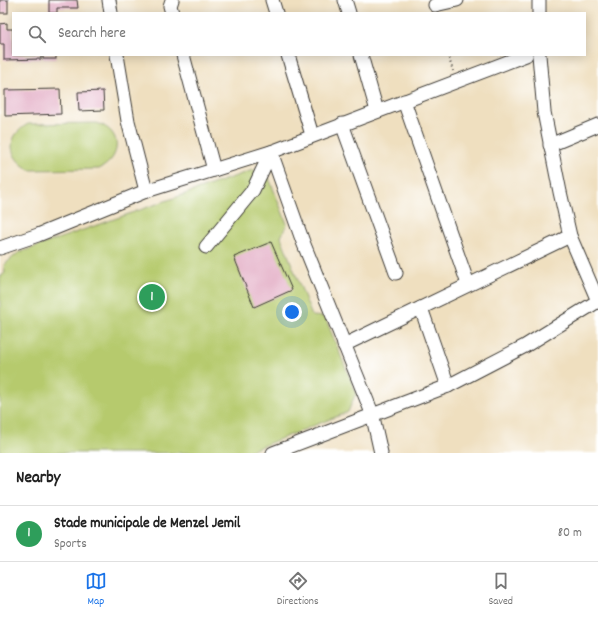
<!DOCTYPE html>
<html lang="en">
<head>
<meta charset="utf-8">
<style>
	body { margin:0; font-family:Dekko,sans-serif; background:#f6f6f6; color:#222 }
	.you { position:absolute; left:292px; top:312px; width:14px; height:14px; margin:-10px; border:3px solid #fff; border-radius:50%; background:#1a73e8; box-shadow:0 0 0 6px #1a73e833 }
	.badge { display:grid; place-items:center; width:26px; height:26px; border-radius:50%; background:#1a73e8; color:#fff; font-size:13px; font-weight:700 }
	.pin { position:absolute; translate:-50% -50%; border:2px solid #fff; box-shadow:0 1px 4px #0006 }
	.list { margin:0; padding:0; list-style:none }
	h2 { display:flex; justify-content:space-between; align-items:center; height:52px; margin:0; padding:0 16px; font-size:17px }
	h2 small { font-size:13px; font-weight:400; color:#767676 }
	.list li { display:grid; grid-template-columns:26px 1fr auto; gap:12px; align-items:center; box-sizing:border-box; height:56px; padding:0 16px; border-top:1px solid #e0e0e0 }
	.list b { display:block; font-size:15px; white-space:nowrap }
	.list p { margin:0; font-size:13px; white-space:nowrap; color:#767676 }
	.list em { font-size:13px; font-style:normal; color:#767676 }
	.icon { flex:none; width:22px; height:22px; fill:none; stroke:currentColor; stroke-width:2; stroke-linecap:round; stroke-linejoin:round }
	.map { position:relative; flex:none; width:598px; height:453px; overflow:hidden }
	.search { position:absolute; background:#fff; box-shadow:0 2px 10px #0003; left:12px; right:12px; top:12px; height:44px; display:flex; align-items:center; gap:10px; box-sizing:border-box; padding:0 14px; border-radius:0px; color:#767676; font-size:15px }
	.sheet { height:108px; background:#fff }
	nav { display:flex; justify-content:space-around; align-items:center; box-sizing:border-box; height:56px; border-top:1px solid #e0e0e0; background:#fff; font-size:11px; color:#767676 }
	nav a { display:grid; justify-items:center; gap:2px }
	nav .on { color:#1a73e8 }
	.map>svg:first-child { display:block }
	.garden { fill:#b6ca6d; stroke:#697344 }
	.building { fill:#e4b0c7 }
	.lines { fill:none; stroke-linecap:round; stroke-linejoin:round }
	.minor-casing { stroke:#3c3934; stroke-width:15 }
	.path { stroke:#3c3934; stroke-width:2; stroke-dasharray:1 3; stroke-linecap:butt }
	.minor { stroke:#fff; stroke-width:13 }
</style>
</head>
<body>
<div class="map">
<svg width="598" height="453" viewBox="0 0 598 453">
	<rect width="100%" height="100%" fill="#fff"/>
	<filter id="ink" filterUnits="userSpaceOnUse"><feTurbulence type="fractalNoise" baseFrequency=".025" numOctaves="2"/><feDisplacementMap in="SourceGraphic" scale="8" xChannelSelector="R" yChannelSelector="G"/><feConvolveMatrix kernelMatrix="1 2 1 2 8 2 1 2 1" color-interpolation-filters="sRGB"/></filter>
	<filter id="wash" filterUnits="userSpaceOnUse"><feTurbulence type="fractalNoise" baseFrequency=".012" numOctaves="4" result="noise"/><feDisplacementMap in="SourceGraphic" scale="16" xChannelSelector="R" yChannelSelector="G"/><feGaussianBlur stdDeviation="0.9" result="paint"/><feColorMatrix in="noise" values="0 0 0 0 0 0 0 0 0 0 0 0 0 0 0 0 0 1.4 0 .05"/><feComposite in="paint" operator="in"/></filter>
	<g filter="url(#wash)">
		<rect width="100%" height="100%" fill="#efdfbf"/>
		<g class="garden">
			<path d="M97,123C123,131 122,158 99,169L30,170C8,158 5,137 28,124Z"/>
			<polygon points="253,170 269,178 287,224 281,237 312,316 325,317 356,393 348,412 245,453 0,453 0,277 5,273 4,265 18,253"/>
		</g>
		<g id="blocks">
			<g class="building">
				<rect x="0" y="0" width="8" height="13"/>
				<polygon points="49,0 77,0 78,8 57,8 57,13 49,13"/>
				<polygon points="7,23 7,29 13,29 13,55 41,55 41,59 4,60 4,44 0,44 0,24"/>
				<rect x="43" y="55" width="13" height="4"/>
				<polygon points="60,89 61,114 5,116 5,90"/>
				<polygon points="103,91 104,110 79,111 78,92"/>
				<polygon points="271,242 292,290 254,307 234,257"/>
			</g>
		</g>
	</g>
	<g filter="url(#ink)">
		<use href="#blocks" fill-opacity="0" stroke="#3c3934" stroke-width="1"/>
		<g class="lines">
			<defs>
				<g id="minor">
					<polyline points="109,0 111,13"/>
					<polyline points="272,0 276,13"/>
					<polyline points="345,0 349,13"/>
					<polyline points="539,0 539,13"/>
					<polyline points="435,5 457,0"/>
					<polyline points="172,13 170,6 172,0"/>
					<polyline points="117,55 128,121 146,191"/>
					<polyline points="183,55 214,170"/>
					<polyline points="288,55 312,135"/>
					<polyline points="361,55 377,111"/>
					<polyline points="539,55 544,112 560,192 570,236 598,301"/>
					<polyline points="404,101 468,284"/>
					<polyline points="342,124 396,273"/>
					<polyline points="550,145 598,125"/>
					<polyline points="271,152 303,242 372,413 381,453"/>
					<polyline points="206,247 253,190 271,152"/>
					<polyline points="0,248 38,235 146,191 271,152 526,55"/>
					<polyline points="421,308 448,386"/>
					<polyline points="344,345 570,236"/>
					<polyline points="273,453 448,386 525,346 598,301"/>
				</g>
			</defs>
			<use href="#minor" class="minor-casing"/>
			<polyline class="path" points="448,55 453,71"/>
			<use href="#minor" class="minor"/>
		</g>
	</g>
</svg>
<div class="you"></div>
<div class="pin badge" style="left:152px;top:297px;background:#2e9e5b">1</div>
<div class="search"><svg class="icon" aria-label="search" viewBox="0 0 24 24"><circle cx="10" cy="10" r="6"/><path d="M15 15l6 6"/></svg>Search here</div>
</div>
<section class="sheet">
<h2>Nearby<small></small></h2>
<ul class="list">
<li><span class="badge" style="background:#2e9e5b">1</span><div><b>Stade municipale de Menzel Jemil</b><p>Sports</p></div><em>80 m</em></li>
</ul>
</section>
<nav>
<a class="on"><svg class="icon" aria-label="map" viewBox="0 0 24 24"><path d="M3 6l6-2 6 2 6-2v14l-6 2-6-2-6 2zM9 4v14M15 6v14"/></svg>Map</a>
<a><svg class="icon" aria-label="directions" viewBox="0 0 24 24"><path d="M12 3l9 9-9 9-9-9zM9 14v-3h6M13 9l2 2-2 2"/></svg>Directions</a>
<a><svg class="icon" aria-label="saved" viewBox="0 0 24 24"><path d="M7 4h10v16l-5-4-5 4z"/></svg>Saved</a>
</nav>
</body>
</html>
